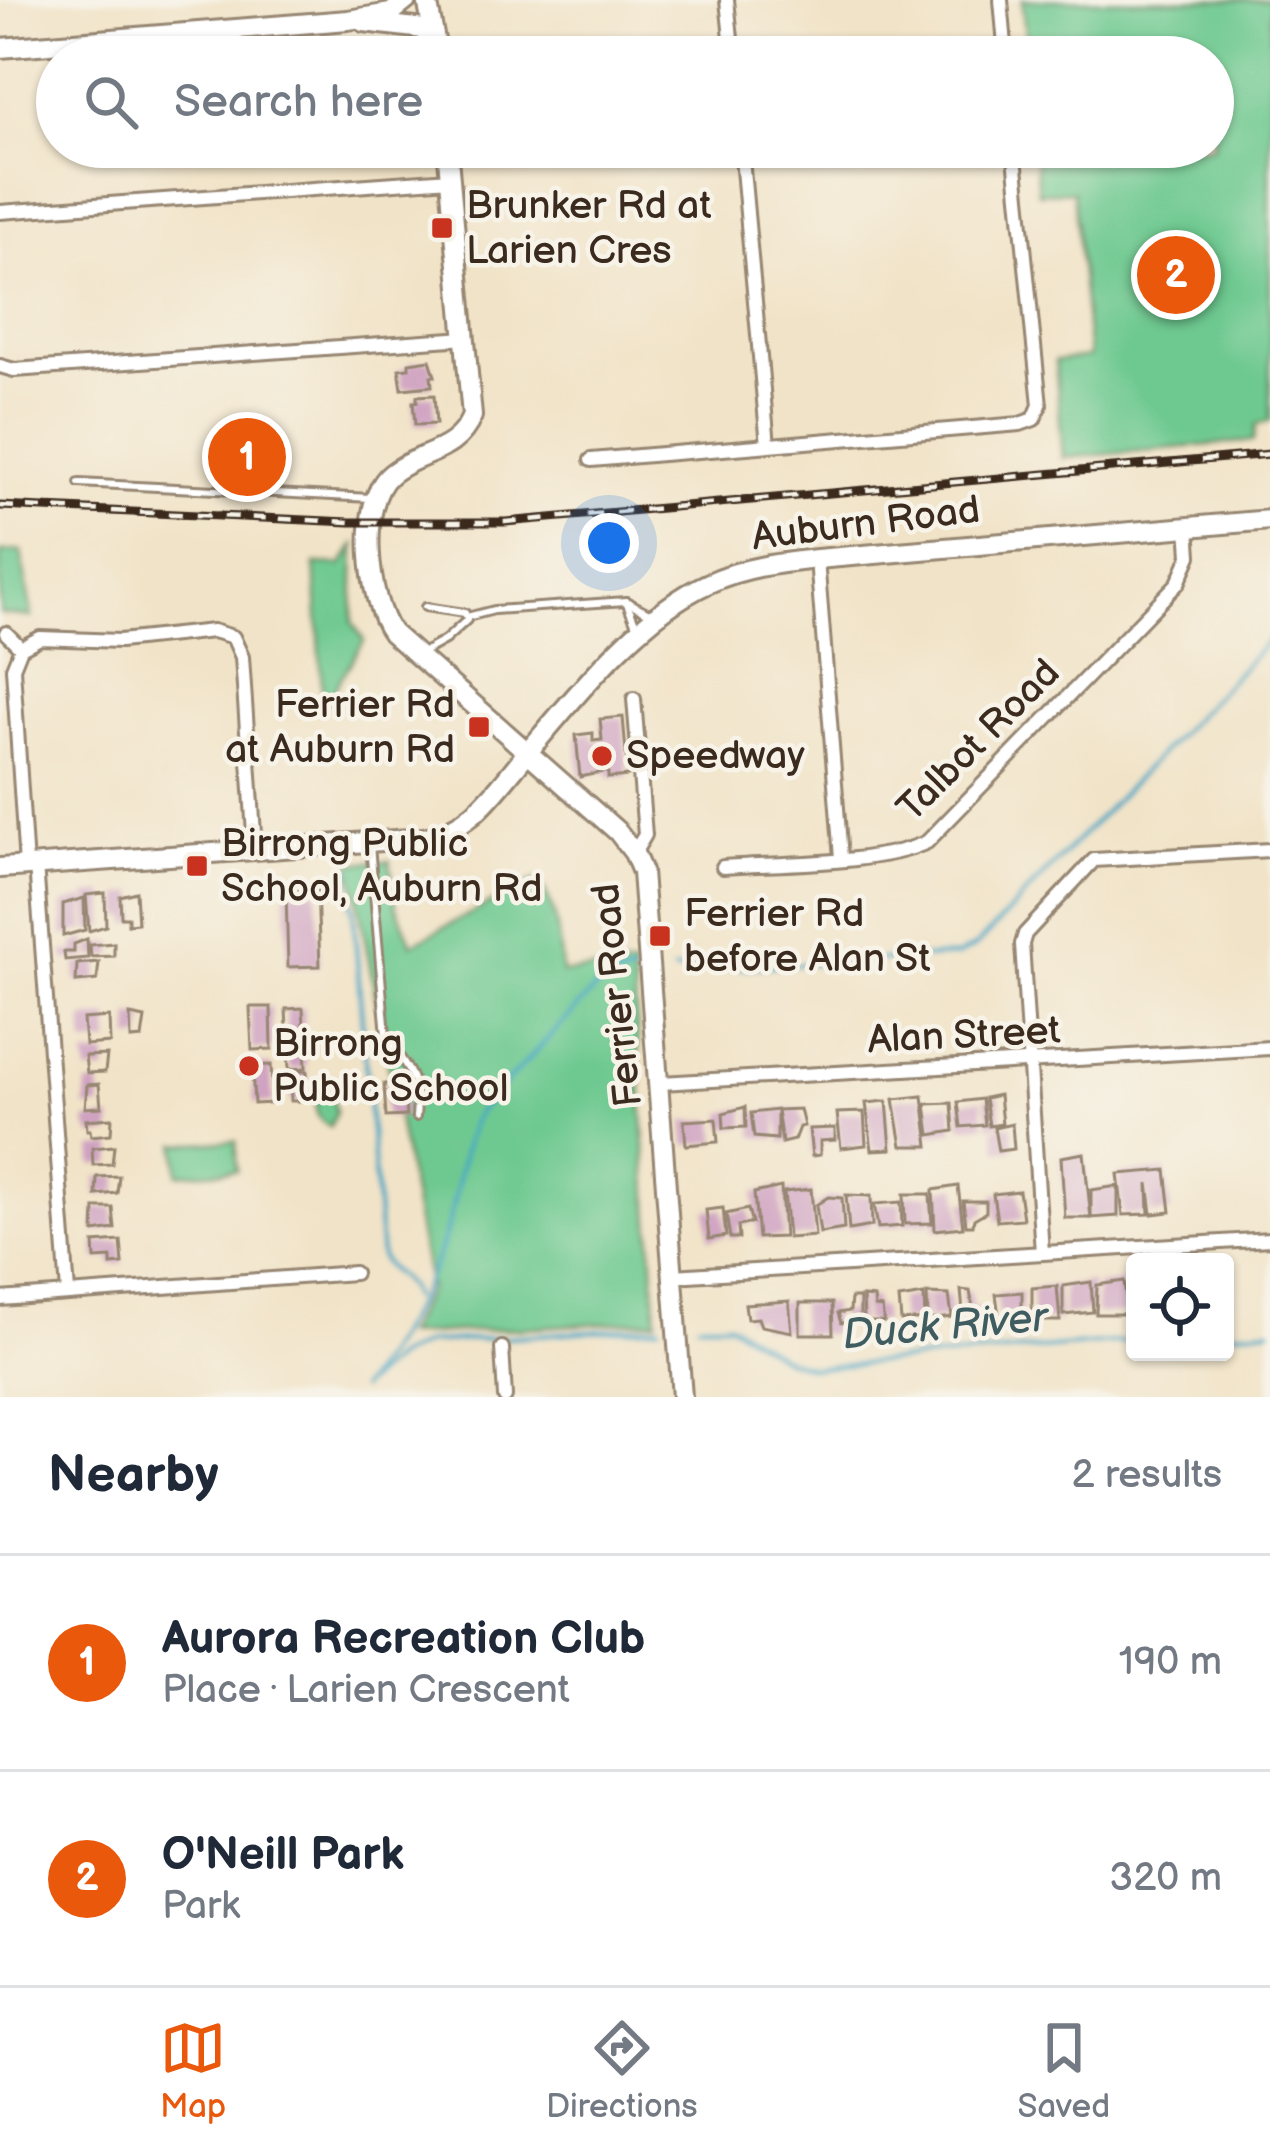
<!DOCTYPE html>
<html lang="en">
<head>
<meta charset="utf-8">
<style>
	body { margin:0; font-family:"Balsamiq Sans",sans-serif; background:#f2f2f3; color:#1f2937 }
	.controls { position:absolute; right:36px; bottom:36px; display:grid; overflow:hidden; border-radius:12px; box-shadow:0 3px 9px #0004 }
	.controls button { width:108px; height:108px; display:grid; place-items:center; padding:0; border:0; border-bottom:3px solid #e0e1e3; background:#fff; color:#1f2937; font:60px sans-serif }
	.you { position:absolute; left:609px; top:543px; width:42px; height:42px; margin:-30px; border:9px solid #fff; border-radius:50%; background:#1a73e8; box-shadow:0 0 0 18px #1a73e833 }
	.badge { display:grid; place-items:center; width:78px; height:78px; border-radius:50%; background:#ea580c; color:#fff; font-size:39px; font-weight:700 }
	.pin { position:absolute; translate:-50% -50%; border:6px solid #fff; box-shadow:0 3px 12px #0006 }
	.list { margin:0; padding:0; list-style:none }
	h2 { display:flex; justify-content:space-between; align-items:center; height:156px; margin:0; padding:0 48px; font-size:51px }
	h2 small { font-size:39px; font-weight:400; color:#747a83 }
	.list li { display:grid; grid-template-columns:78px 1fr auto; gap:36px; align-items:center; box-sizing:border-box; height:216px; padding:0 48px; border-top:3px solid #e0e1e3 }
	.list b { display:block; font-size:45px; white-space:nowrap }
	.list p { margin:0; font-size:39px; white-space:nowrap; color:#747a83 }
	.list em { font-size:39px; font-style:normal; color:#747a83 }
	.icon { flex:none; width:66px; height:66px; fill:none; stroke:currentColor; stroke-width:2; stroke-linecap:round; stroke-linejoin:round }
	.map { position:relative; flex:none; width:1270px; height:1397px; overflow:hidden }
	.search { position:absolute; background:#fff; box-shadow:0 3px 9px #0004; left:36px; right:36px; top:36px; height:132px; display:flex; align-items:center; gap:30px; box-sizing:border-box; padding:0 42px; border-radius:66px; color:#747a83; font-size:45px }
	.sheet { height:588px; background:#fff }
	nav { display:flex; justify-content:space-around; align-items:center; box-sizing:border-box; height:168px; border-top:3px solid #e0e1e3; background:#fff; font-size:33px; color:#747a83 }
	nav a { display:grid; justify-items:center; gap:6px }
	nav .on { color:#ea580c }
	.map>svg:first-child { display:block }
	.green { fill:#6ec990; stroke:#547a57; stroke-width:3 }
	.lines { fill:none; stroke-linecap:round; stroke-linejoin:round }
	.stream { stroke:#44a6c3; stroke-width:4.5 }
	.building { fill:#cfa2c1 }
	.lane-casing { stroke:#968672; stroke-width:12 }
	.street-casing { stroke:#968672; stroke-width:18 }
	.secondary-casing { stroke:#968672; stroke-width:24 }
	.lane { stroke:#fff; stroke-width:6 }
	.street { stroke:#fff; stroke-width:12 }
	.secondary { stroke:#fff; stroke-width:18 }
	.rail-casing { stroke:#3b2a1e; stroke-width:9 }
	.rail { stroke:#f7f3e8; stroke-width:4.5; stroke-dasharray:14; stroke-linecap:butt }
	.poi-dot { fill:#c8321e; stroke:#f7f3e8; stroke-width:4.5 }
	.labels { text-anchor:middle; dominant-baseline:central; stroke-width:9; stroke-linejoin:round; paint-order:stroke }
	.poi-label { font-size:39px; fill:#3b2a1e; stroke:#f7f3e8; text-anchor:start }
	.street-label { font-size:39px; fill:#3b2a1e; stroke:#f7f3e8 }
	.water-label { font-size:42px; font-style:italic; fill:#3f5c60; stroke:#f7f3e8 }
</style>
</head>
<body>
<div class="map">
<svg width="1270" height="1397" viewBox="0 0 1270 1397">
	<rect width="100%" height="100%" fill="#f7f3e8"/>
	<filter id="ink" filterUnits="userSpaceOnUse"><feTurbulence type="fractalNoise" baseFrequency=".00833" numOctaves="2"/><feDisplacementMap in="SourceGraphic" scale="24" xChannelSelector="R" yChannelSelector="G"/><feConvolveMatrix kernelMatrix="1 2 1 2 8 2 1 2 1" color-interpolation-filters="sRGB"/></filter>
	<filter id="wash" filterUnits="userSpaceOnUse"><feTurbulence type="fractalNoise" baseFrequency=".004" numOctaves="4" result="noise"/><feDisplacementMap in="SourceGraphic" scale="48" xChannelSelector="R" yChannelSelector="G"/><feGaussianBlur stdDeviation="2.7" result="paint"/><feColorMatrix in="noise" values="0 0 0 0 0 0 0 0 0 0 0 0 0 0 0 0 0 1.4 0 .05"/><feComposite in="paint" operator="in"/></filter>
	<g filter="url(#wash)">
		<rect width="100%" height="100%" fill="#f1e3c7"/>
		<g class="green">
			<polygon points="1022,0 1270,0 1270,421 1256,425 1253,441 1063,458 1055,361 1089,357 1073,191 1038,193 1034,147 1213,147 1213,57 1027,57"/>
			<polygon points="355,545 353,623 364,641 323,707 315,564 342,565"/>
			<polygon points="21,551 32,617 0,614 0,552"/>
			<path d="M390,861L396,905L412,944L537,879C558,908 559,938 562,973L633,967L657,1320L405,1335L429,1288L351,863Z"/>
			<path d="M323,1091L333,1098L336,1112L330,1127C315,1119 311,1104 323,1091Z"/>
			<polygon points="236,1141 237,1170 178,1174 177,1144"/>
		</g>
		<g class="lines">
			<g class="stream">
				<path d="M350,869L347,889L353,909L381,1256C387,1274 409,1278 412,1298"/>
				<polyline points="674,971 957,956 976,946 1270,639"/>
				<polyline points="698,1323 729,1323 783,1358 813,1368 1135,1341"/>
				<polyline points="1225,1333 1270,1329"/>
				<polyline points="367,1383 397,1357 426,1343 659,1326"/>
				<path d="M360,1389C392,1348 427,1290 443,1241C458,1199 458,1154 477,1113L595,989L613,978L632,974"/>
			</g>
		</g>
		<g id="blocks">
			<g class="building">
				<polygon points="430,360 435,376 431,376 432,386 402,389 399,369 409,368 409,363"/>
				<polygon points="434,395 436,424 415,425 413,402 417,402 417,396"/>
				<polygon points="264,443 265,468 231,470 229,446"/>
				<polygon points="623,717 628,776 608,778 608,771 580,777 576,735 593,733 593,741 602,740 600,719"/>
				<polygon points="317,890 320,966 288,967 286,891"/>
				<polygon points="136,892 138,923 128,924 128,917 121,917 120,896"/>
				<polygon points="105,893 106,926 89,931 86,895"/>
				<polygon points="84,898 85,930 63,936 63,904"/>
				<polygon points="87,939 88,958 65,960 64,952 74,952 74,944"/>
				<polygon points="114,943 114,956 91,957 90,945"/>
				<polygon points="99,962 97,980 76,982 77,964"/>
				<polygon points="250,1007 271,1007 272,1049 252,1050"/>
				<polygon points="303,1008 305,1047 288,1048 286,1009"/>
				<polygon points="130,1015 145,1018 142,1038 131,1039"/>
				<polygon points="109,1017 110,1043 85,1045 83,1019"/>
				<polygon points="305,1049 306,1068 289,1069 288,1050"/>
				<polygon points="107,1055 105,1072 87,1073 85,1056"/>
				<polygon points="271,1065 273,1103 254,1104 252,1066"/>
				<polygon points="307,1071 308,1101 291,1101 290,1072"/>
				<polygon points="404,1083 406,1116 386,1117 384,1084"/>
				<polygon points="99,1084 101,1107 85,1108 87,1085"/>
				<polygon points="999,1095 1002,1124 989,1126 985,1098"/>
				<polygon points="923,1096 929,1146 902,1146 894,1099"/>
				<polygon points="982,1099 985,1125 961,1127 958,1102"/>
				<polygon points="887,1101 891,1149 872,1150 866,1103"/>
				<polygon points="952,1103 954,1131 930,1135 926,1104"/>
				<polygon points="745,1107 746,1127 724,1128 723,1113"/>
				<polygon points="800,1109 804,1126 799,1127 794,1140 782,1143 777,1110 777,1139 754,1137 751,1113 777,1110"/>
				<polygon points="864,1112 866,1145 841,1148 837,1113"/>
				<polygon points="112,1118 111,1134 91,1136 90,1130 87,1130 86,1120"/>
				<polygon points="716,1119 718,1142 686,1145 684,1121"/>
				<polygon points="1012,1124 1014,1149 998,1151 994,1128"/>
				<polygon points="835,1128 835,1140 820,1141 820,1155 812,1156 809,1129"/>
				<polygon points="114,1146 112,1164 93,1165 92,1148"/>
				<polygon points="1084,1153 1091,1218 1065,1218 1061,1157"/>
				<polygon points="1166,1170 1171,1212 1152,1214 1148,1183 1149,1214 1123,1215 1118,1174"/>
				<polygon points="119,1176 117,1193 96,1195 97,1177"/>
				<polygon points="958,1186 963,1227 935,1230 933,1190"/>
				<polygon points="1118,1186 1118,1216 1091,1218 1091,1190"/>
				<polygon points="781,1187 784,1237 758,1238 754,1193"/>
				<polygon points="811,1189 815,1236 788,1238 784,1192"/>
				<polygon points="1019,1191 1023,1219 997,1221 993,1194"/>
				<polygon points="904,1194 930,1194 932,1223 905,1224"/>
				<polygon points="846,1195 871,1196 872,1226 849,1230"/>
				<polygon points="828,1197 842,1198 844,1229 820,1233 816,1205"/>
				<polygon points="963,1201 986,1201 986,1212 974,1219 973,1225 966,1225"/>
				<polygon points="901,1202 902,1226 878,1228 874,1204"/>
				<polygon points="95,1208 113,1208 115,1229 94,1232"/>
				<polygon points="723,1208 726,1236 709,1239 706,1210"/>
				<polygon points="748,1209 752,1223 738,1226 739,1238 730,1238 726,1214"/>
				<polygon points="121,1241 123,1264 111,1265 111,1258 95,1259 94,1243"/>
				<polygon points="1124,1281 1128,1314 1096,1314 1097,1285"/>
				<polygon points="1091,1282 1093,1312 1063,1315 1063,1286"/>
				<polygon points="1057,1286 1060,1321 1032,1321 1032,1288"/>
				<polygon points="961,1290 970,1291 973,1308 982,1308 984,1322 964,1324"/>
				<polygon points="1022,1292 1022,1313 999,1316 996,1294"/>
				<polygon points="927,1294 949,1295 952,1317 928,1320"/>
				<polygon points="924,1295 925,1319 901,1321 899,1299"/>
				<polygon points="863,1297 874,1298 875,1307 882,1308 884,1322 864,1322"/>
				<polygon points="851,1298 860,1298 860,1321 841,1323 838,1313 850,1311"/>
				<polygon points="789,1301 792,1332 761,1326 758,1318 747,1319 745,1304"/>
				<polygon points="800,1303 832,1303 833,1334 800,1334"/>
			</g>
		</g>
	</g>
	<g filter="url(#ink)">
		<use href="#blocks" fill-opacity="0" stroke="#968672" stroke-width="3"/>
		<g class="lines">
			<defs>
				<g id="lane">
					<polyline points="79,483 371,498"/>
					<polyline points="626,601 636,625"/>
					<polyline points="467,617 494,610 626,601 651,614"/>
					<polyline points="420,654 445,640 467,620 465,613 425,607"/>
					<path d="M370,845L386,1036C407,1070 420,1074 416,1117"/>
				</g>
				<g id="street">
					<polyline points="727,0 733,57"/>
					<polyline points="1001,0 1006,57"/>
					<polyline points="741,147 768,445"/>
					<polyline points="0,212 450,179"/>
					<polyline points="0,366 14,370 466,338"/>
					<polyline points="591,460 1020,424 1034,419 1040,405 1014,147"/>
					<polyline points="817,559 841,858"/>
					<polyline points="6,633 21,648"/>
					<polyline points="634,699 645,835 634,853"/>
					<polyline points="36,865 68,1293"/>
					<polyline points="26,866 13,668 21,648 40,638 120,641 213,631 233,637 242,657 255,849"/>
					<path d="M723,867C777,863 880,865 927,842L1178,583L1190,556L1188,525"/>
					<polyline points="661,1083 1270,1048"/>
					<polyline points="1042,1253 1022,944 1025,934 1094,860 1270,850"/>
					<polyline points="673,1276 1270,1239"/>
					<polyline points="0,1299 354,1273"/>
					<polyline points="502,1348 505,1397"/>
				</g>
				<g id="secondary">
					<polyline points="427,0 435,40"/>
					<polyline points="364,22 424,29 435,57"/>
					<polyline points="0,48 348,20 391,13 407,0"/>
					<path d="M447,147L472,416C456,455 419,451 391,474C357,502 368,601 392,633L618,832L634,853L642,872L682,1397"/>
					<path d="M0,868L424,838C474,828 496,789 528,752C576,695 641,613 709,583C743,567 780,563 817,559L1270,520"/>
				</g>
			</defs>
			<use href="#lane" class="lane-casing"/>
			<use href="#street" class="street-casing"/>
			<use href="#secondary" class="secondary-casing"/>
			<use href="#lane" class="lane"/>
			<use href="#street" class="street"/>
			<use href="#secondary" class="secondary"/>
			<defs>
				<polyline id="rail" points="0,506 350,522 505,522 1270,454"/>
			</defs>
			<use href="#rail" class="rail-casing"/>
			<use href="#rail" class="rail"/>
		</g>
	</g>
	<g class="poi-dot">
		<rect x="430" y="216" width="24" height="24" rx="6"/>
		<rect x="467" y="715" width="24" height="24" rx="6"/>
		<circle cx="602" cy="756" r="12"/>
		<rect x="185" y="854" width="24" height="24" rx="6"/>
		<rect x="648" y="924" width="24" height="24" rx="6"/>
		<circle cx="249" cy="1066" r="12"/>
	</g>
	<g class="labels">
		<g class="poi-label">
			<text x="466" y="206">Brunker Rd at<tspan x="466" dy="45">Larien Cres</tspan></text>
			<text x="455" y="705" text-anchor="end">Ferrier Rd<tspan x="455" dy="45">at Auburn Rd</tspan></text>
			<text x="626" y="756">Speedway</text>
			<text x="221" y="844">Birrong Public<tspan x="221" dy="45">School, Auburn Rd</tspan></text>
			<text x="684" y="914">Ferrier Rd<tspan x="684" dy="45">before Alan St</tspan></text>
			<text x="273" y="1044">Birrong<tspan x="273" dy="45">Public School</tspan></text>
		</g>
		<g class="street-label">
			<text transform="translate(866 524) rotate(-7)">Auburn Road</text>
			<text transform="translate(979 741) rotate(-45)">Talbot Road</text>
			<text transform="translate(618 995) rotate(-96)">Ferrier Road</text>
			<text transform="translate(964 1036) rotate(-3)">Alan Street</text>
		</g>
		<g class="water-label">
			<text transform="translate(945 1327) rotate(-5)">Duck River</text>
		</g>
	</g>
</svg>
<div class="controls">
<button><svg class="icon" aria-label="locate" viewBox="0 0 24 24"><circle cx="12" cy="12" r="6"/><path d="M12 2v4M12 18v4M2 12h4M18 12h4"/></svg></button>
</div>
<div class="you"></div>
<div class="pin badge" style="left:247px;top:457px">1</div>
<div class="pin badge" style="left:1176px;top:275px">2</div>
<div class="search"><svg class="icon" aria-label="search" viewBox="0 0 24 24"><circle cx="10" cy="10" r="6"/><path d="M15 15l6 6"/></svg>Search here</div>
</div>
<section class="sheet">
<h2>Nearby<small>2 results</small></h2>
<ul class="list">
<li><span class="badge">1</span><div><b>Aurora Recreation Club</b><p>Place · Larien Crescent</p></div><em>190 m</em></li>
<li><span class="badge">2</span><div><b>O'Neill Park</b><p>Park</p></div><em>320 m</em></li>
</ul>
</section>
<nav>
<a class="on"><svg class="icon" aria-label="map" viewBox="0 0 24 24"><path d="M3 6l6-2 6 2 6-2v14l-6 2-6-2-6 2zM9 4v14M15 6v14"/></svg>Map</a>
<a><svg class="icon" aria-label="directions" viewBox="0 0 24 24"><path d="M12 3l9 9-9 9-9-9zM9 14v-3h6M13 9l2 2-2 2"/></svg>Directions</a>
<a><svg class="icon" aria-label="saved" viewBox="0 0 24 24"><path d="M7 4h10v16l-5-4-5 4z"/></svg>Saved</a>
</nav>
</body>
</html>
